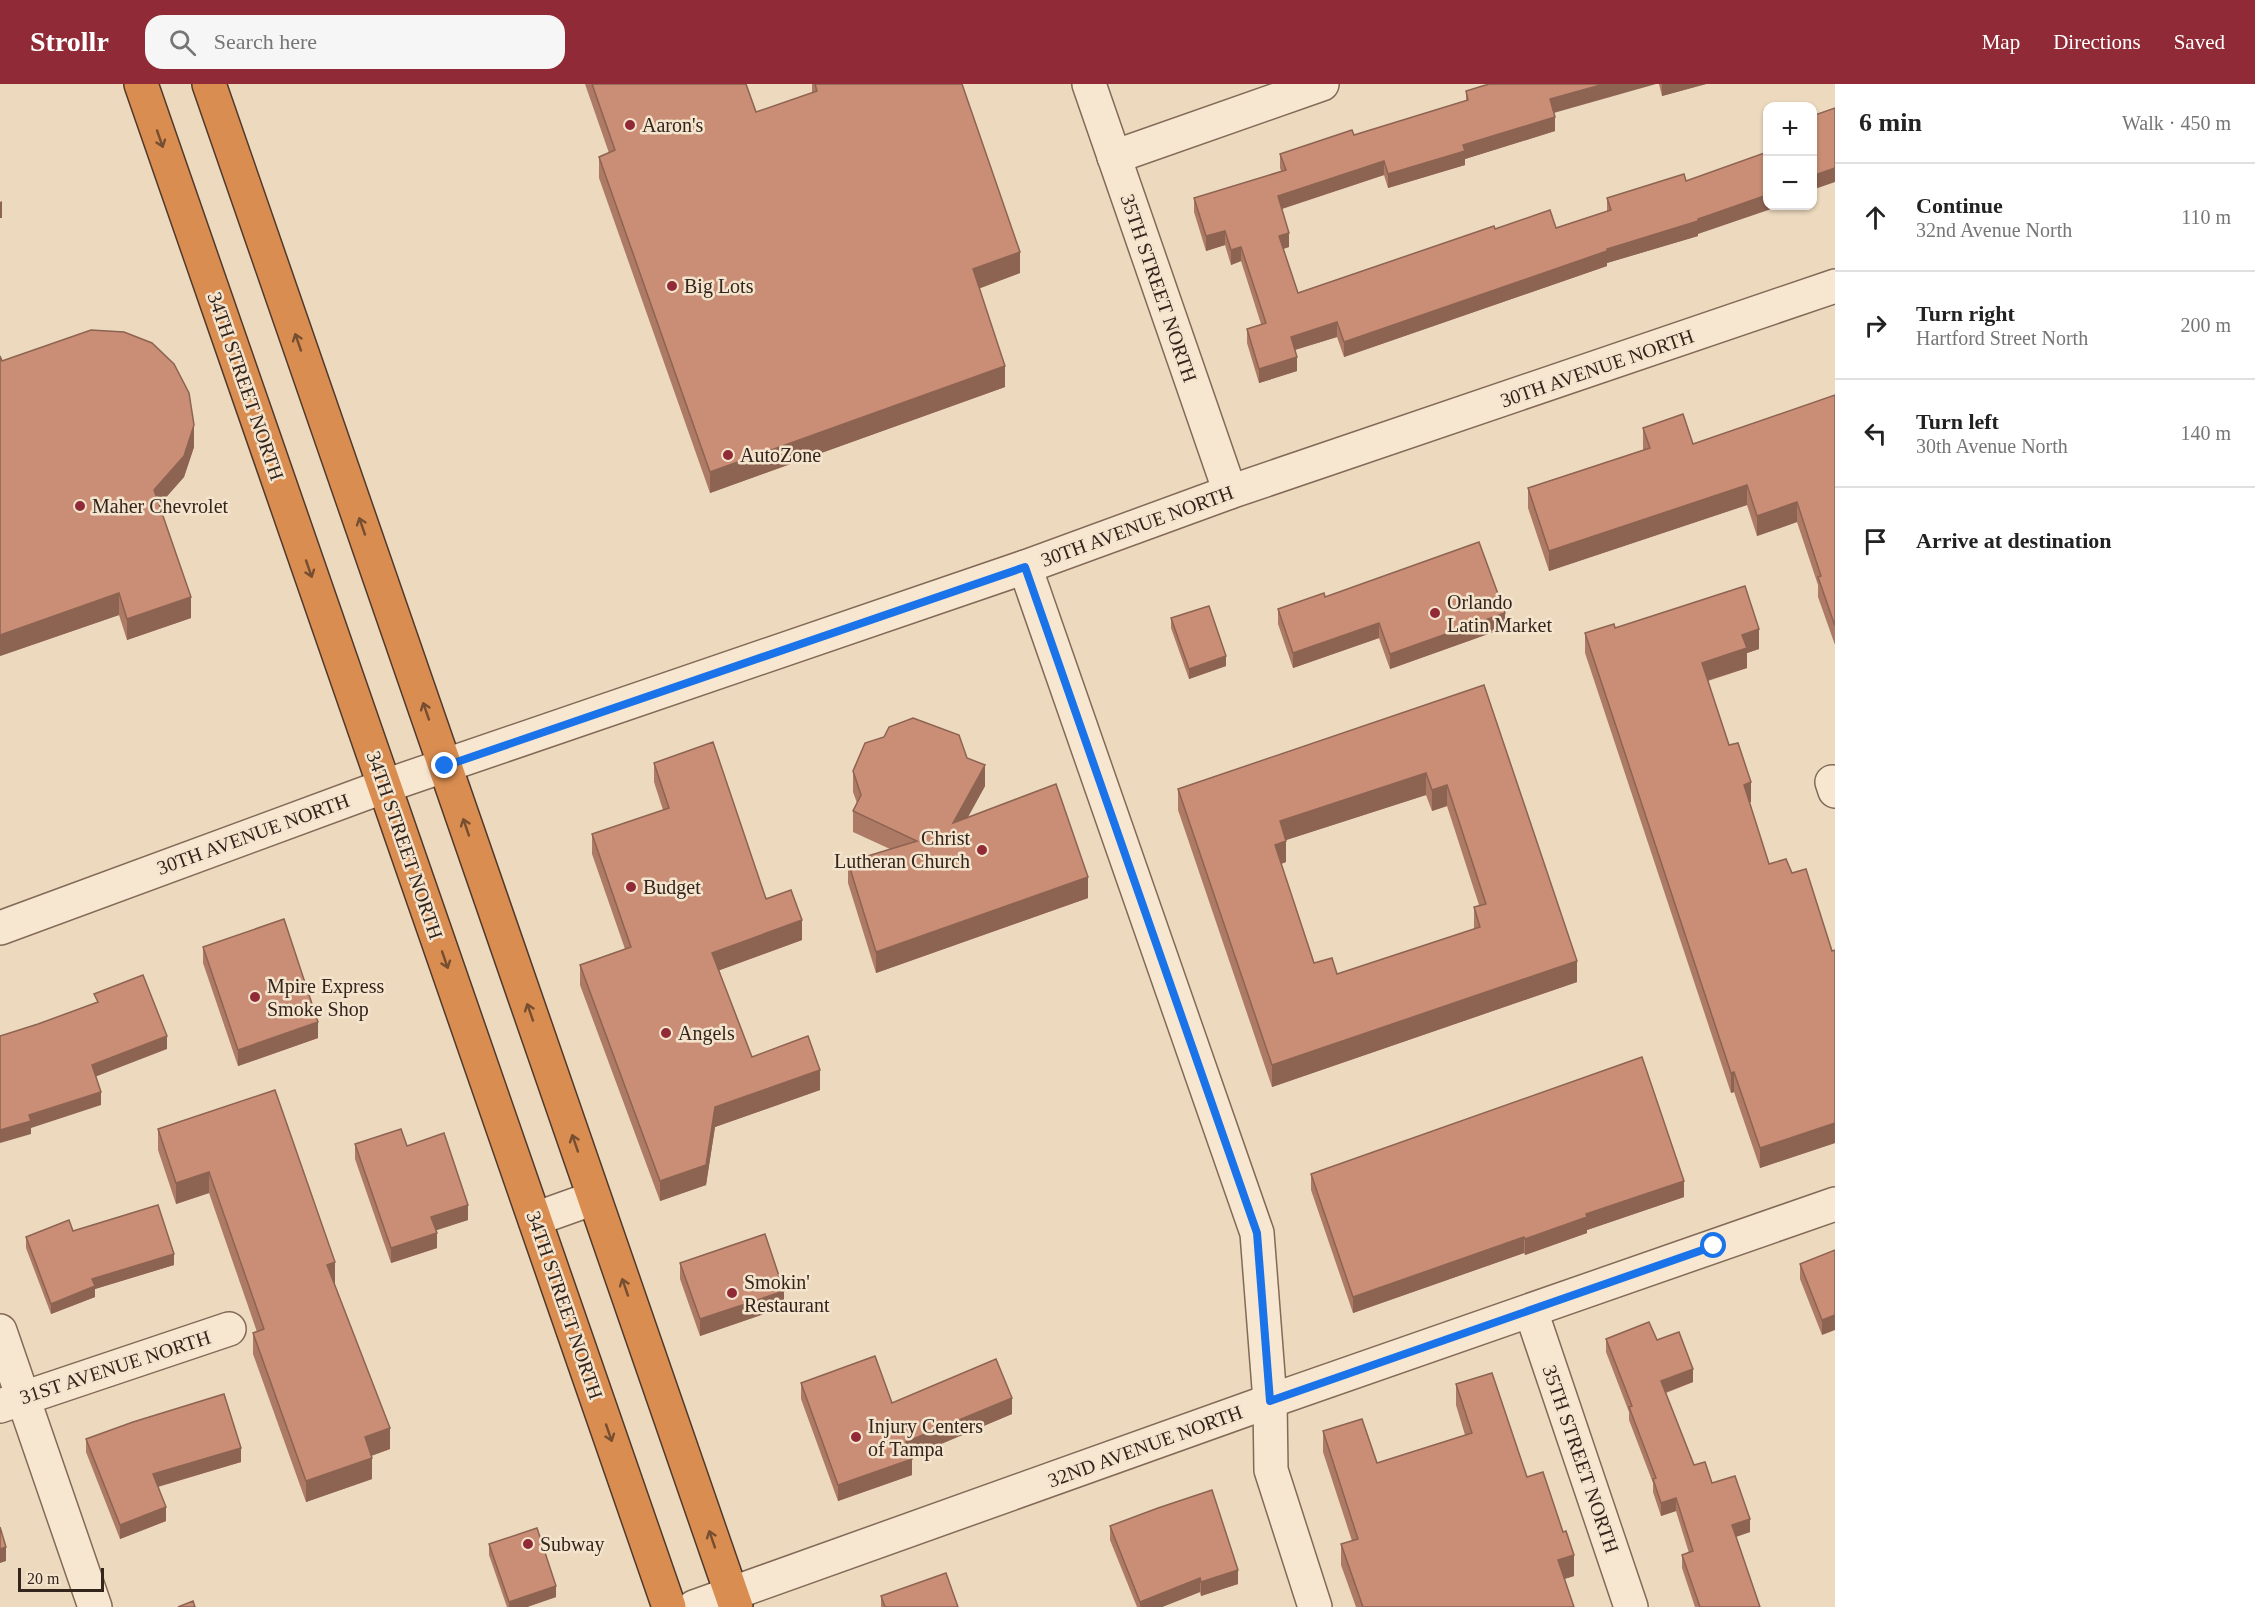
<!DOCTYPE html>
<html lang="en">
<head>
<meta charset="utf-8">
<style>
	body { margin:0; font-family:Georgia,serif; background:#f6f6f6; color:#222 }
	.controls { position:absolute; right:18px; top:18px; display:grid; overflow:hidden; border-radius:12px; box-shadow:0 2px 4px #0004 }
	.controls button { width:54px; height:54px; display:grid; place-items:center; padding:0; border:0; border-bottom:2px solid #e0e0e0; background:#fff; color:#222; font:30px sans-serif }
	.scale { position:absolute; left:18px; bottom:15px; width:86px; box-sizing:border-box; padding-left:6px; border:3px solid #33241c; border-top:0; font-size:16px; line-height:21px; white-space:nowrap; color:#33241c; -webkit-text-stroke:4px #f4e4cd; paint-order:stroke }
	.stop { position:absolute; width:18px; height:18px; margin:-14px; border:4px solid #1a73e8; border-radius:50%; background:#fff }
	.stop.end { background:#1a73e8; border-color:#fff; box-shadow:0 2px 6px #0008 }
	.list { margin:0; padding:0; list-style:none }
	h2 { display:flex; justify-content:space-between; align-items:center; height:78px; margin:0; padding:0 24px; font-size:26px }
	h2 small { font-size:20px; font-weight:400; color:#767676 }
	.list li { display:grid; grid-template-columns:39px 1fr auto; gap:18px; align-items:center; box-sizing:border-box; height:108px; padding:0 24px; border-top:2px solid #e0e0e0 }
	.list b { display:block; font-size:22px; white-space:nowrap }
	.list p { margin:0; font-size:20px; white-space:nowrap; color:#767676 }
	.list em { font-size:20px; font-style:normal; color:#767676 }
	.icon { flex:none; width:33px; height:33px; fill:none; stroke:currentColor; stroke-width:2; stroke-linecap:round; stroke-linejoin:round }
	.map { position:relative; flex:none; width:1835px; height:1523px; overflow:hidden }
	header { display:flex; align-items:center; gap:36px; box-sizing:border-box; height:84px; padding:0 30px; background:#902a36; color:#fff }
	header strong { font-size:28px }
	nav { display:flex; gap:33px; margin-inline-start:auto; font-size:21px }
	.search { width:420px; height:54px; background:#f6f6f6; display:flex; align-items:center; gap:15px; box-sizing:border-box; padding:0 21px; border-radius:18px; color:#767676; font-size:22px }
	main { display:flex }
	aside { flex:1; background:#fff }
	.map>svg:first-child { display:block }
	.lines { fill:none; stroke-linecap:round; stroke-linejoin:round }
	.minor-casing { stroke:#836a58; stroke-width:36 }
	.highway-casing { stroke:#51392c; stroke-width:36 }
	.minor { stroke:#f7e7d1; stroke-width:33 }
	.highway { stroke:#da8d50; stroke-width:33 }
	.wall { fill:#ad7a65; fill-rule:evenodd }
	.shaded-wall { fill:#8d6352 }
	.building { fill:#c98e75; stroke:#8d6352; stroke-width:1.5; fill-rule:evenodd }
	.oneway { stroke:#764e31 }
	.route { stroke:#1a73e8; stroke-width:8 }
	.poi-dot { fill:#902a36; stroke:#f4e4cd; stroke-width:2 }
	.labels { text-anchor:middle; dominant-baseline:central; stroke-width:5; stroke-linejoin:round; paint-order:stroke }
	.poi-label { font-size:20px; fill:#33241c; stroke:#f4e4cd; text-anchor:start }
	.street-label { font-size:20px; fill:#33241c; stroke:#f4e4cd }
</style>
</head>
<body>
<header>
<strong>Strollr</strong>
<div class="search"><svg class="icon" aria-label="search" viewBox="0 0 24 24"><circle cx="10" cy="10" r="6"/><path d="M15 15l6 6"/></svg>Search here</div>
<nav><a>Map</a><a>Directions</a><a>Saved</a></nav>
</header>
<main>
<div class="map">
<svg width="1835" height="1523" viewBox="0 0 1835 1523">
	<rect width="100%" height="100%" fill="#ecd9be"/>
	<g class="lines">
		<defs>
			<g id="minor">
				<polyline points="1089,0 1230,408"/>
				<polyline points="1114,73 1322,0"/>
				<polyline points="1025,483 1257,1149 1270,1317 1271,1386 1315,1523"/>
				<polyline points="1832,698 1835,707"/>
				<polyline points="0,844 385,702 1025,483 1230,408 1835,202"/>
				<polyline points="535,1135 594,1114"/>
				<polyline points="1531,1227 1631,1523"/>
				<polyline points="0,1247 95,1523"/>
				<polyline points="0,1322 229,1245"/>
				<polyline points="694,1523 1270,1317 1835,1120"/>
			</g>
			<g id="highway">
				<polyline points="141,0 669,1523"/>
				<polyline points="209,0 736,1523"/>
			</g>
		</defs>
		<use href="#minor" class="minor-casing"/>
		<use href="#highway" class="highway-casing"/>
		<use href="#minor" class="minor"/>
		<use href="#highway" class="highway"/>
	</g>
	<g class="wall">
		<polygon points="585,0 746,0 756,28 812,9 812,0 962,0 1020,189 979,204 1005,303 710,409 599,94 599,73 609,69"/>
		<polygon points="1659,0 1706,0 1662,12"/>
		<polygon points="1466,7 1554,28 1555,47 1465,75 1465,81 1388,104 1384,91 1282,125 1289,163 1283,165 1298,209 1495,145 1556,144 1607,127 1607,114 1698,150 1698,152 1607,179 1607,182 1344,273 1337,253 1295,266 1297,287 1259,299 1247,259 1247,245 1261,240 1241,177 1231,181 1225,161 1206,167 1194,128 1194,114 1281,87 1280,84 1280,70 1354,51 1466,17"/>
		<polygon points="0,272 2,277 194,363 184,393 159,421 191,534 127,556 119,531 0,572"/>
		<polygon points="1835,311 1835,561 1818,513 1818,501 1797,438 1757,452 1747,421 1549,487 1528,424 1528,404 1643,366 1643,344 1693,360"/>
		<polygon points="1325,513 1505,544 1390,585 1379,554 1293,584 1278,540 1278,525"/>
		<polygon points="1171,534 1226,582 1189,595 1171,544"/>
		<polygon points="1615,544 1759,565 1747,569 1747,584 1708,597 1729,661 1751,718 1749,718 1769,780 1792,789 1832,867 1835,866 1835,1059 1760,1084 1734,1008 1731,1009 1585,569 1585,549"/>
		<path d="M1484,601L1577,898L1272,1003L1178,726V705ZM1426,711L1432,727L1447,722L1479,821L1474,823V845L1337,890L1314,879L1281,780L1286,778V756Z"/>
		<polygon points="967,674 985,702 968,733 1088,814 876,889 848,799 848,778 890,765 853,748 853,727 857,719 853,708 853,687"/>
		<polygon points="654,679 802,856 719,886 752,973 820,1006 715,1043 706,1101 660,1117 580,901 580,881 625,865 592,770 592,750 663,726 654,698"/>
		<polygon points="203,863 318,954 238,982 203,879"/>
		<polygon points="275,1006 335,1199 334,1199 390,1365 371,1372 372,1395 306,1418 253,1270 253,1249 257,1248 209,1109 176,1120 158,1066 158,1045"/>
		<polygon points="355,1060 407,1062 468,1136 436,1146 437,1164 391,1179 355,1075"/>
		<polygon points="1311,1090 1684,1113 1587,1146 1587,1149 1525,1171 1524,1169 1353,1229 1311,1106"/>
		<polygon points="73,1147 174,1181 95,1205 95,1213 51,1230 26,1164 26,1153"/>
		<polygon points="1835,1166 1822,1251 1800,1195 1800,1180"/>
		<polygon points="680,1179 784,1223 700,1252 680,1195"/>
		<polygon points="1606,1255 1657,1256 1693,1298 1666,1309 1694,1381 1712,1399 1750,1448 1736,1453 1760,1523 1695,1523 1682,1484 1682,1471 1689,1469 1676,1427 1661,1432 1653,1408 1653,1399 1629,1336 1629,1328 1606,1268"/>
		<polygon points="801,1299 892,1319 1012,1330 911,1372 912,1391 838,1417 801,1315"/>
		<polygon points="1456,1300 1527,1393 1574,1492 1564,1495 1574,1523 1356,1523 1341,1481 1341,1460 1352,1457 1323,1368 1323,1347 1377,1379 1465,1351 1456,1321"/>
		<polygon points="86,1355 241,1378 158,1403 166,1437 120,1455 86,1368"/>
		<polygon points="1110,1442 1238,1500 1201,1512 1200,1508 1162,1523 1137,1523 1110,1456"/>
		<polygon points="489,1460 556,1513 527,1523 507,1523 489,1471"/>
		<polygon points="881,1512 958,1523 881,1523"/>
	</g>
	<g class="shaded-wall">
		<polygon points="1604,0 1656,0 1550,30 1550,15"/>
		<polygon points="1662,0 1706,0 1662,12"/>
		<polygon points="1555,33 1555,47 1465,75 1465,81 1388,104 1388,90 1463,61"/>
		<polygon points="1384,77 1384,91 1278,126 1278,112"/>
		<polygon points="1835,84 1835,98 1812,106 1812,92"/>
		<polygon points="1767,111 1767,122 1780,122 1698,150 1698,152 1607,179 1607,182 1344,273 1344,258 1607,165"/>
		<polygon points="2,117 2,134 0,134 0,118"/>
		<polygon points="1225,147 1225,161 1206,167 1206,152"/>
		<polygon points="1289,149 1289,163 1279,166 1279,152"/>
		<polygon points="1241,163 1241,177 1231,181 1231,166"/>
		<polygon points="1020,168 1020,189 973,207 973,185"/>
		<polygon points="1337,238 1337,253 1291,267 1291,253"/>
		<polygon points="1297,273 1297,287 1259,299 1259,285"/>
		<polygon points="1005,282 1005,303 710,409 710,388"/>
		<polygon points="194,341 194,363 184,393 154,427 154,406"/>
		<polygon points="1747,401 1747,421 1549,487 1549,467"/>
		<polygon points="1797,418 1797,438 1757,452 1757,432"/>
		<polygon points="119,509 119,531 0,572 0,551"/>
		<polygon points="191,513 191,534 127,556 127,535"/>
		<polygon points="1505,529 1505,544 1390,585 1390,570"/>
		<polygon points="1379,539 1379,554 1293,584 1293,569"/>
		<polygon points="1759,545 1759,565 1747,569 1747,584 1702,598 1702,579 1742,551"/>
		<polygon points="1226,572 1226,582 1189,595 1189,585"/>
		<polygon points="985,681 985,702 953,760 953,739"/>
		<polygon points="1426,689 1426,711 1280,758 1280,737"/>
		<polygon points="1751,698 1751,718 1744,721 1744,701"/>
		<polygon points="1447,701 1447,722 1432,727 1432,706"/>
		<polygon points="1286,757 1286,778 1275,782 1275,761"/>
		<polygon points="1088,793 1088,814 876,889 876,868"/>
		<polygon points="802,836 802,856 712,889 712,869"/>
		<polygon points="1577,877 1577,898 1272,1003 1272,981"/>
		<polygon points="318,938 318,954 238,982 238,966"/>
		<polygon points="167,952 167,965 92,994 92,981"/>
		<polygon points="820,986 820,1006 715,1043 706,1101 660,1117 660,1097 715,1023"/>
		<polygon points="1734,988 1734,1008 1731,1009 1731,989"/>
		<polygon points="101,1008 101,1021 31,1044 31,1050 0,1059 0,1046 29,1031"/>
		<polygon points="1835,1039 1835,1059 1760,1084 1760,1064"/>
		<polygon points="209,1088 209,1109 176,1120 176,1099"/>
		<polygon points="1684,1097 1684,1113 1587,1146 1587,1149 1525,1171 1525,1155 1586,1130"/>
		<polygon points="468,1121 468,1136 431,1148 431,1133"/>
		<polygon points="437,1149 437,1164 391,1179 391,1164"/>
		<polygon points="1524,1153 1524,1169 1353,1229 1353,1213"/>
		<polygon points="174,1170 174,1181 95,1205 95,1213 51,1230 51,1220 92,1195"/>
		<polygon points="335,1178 335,1199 327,1202 327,1181"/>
		<polygon points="784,1207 784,1223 700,1252 700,1235"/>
		<polygon points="1835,1231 1835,1246 1822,1251 1822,1236"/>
		<polygon points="1693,1285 1693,1298 1661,1310 1661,1297"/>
		<polygon points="1012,1314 1012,1330 906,1375 906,1358"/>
		<polygon points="390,1344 390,1365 365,1374 365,1353"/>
		<polygon points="241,1364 241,1378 153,1404 153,1390"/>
		<polygon points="372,1374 372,1395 306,1418 306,1397"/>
		<polygon points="912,1375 912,1391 838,1417 838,1401"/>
		<polygon points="1676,1414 1676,1427 1661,1432 1661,1419"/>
		<polygon points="166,1423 166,1437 120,1455 120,1441"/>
		<polygon points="1750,1435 1750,1448 1732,1454 1732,1441"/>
		<polygon points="6,1463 6,1477 0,1479 0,1465"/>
		<polygon points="1574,1471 1574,1492 1558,1497 1558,1476"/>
		<polygon points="1238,1486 1238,1500 1201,1512 1201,1498"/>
		<polygon points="1200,1494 1200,1508 1162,1523 1140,1523 1140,1518"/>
		<polygon points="556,1502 556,1513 527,1523 509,1523 509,1518"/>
	</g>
	<g class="building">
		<polygon points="592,0 746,0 756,28 817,7 815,0 962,0 1020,168 973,185 1005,282 710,388 599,73 615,66"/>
		<polygon points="1489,0 1604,0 1550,15 1555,33 1463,61 1465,67 1388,90 1384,77 1278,112 1289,149 1279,152 1298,209 1494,142 1495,145 1550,126 1556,144 1611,126 1607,114 1684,90 1686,97 1767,68 1767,111 1698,135 1698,137 1607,165 1607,167 1344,258 1337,238 1291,253 1297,273 1259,285 1247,245 1266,239 1241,163 1231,166 1225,147 1206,152 1194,114 1286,86 1280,70 1352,46 1354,51 1468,16 1466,7"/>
		<polygon points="1835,24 1835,84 1812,92 1812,32"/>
		<polygon points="91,246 124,248 152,259 174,280 189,309 194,341 184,372 154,406 191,513 127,535 119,509 0,551 0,272 2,277"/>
		<polygon points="1835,311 1835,542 1818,493 1821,492 1797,418 1757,432 1747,401 1549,467 1528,404 1650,364 1643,344 1683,330 1693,360"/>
		<polygon points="1479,458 1505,529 1390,570 1379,539 1293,569 1278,525 1324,509 1325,513"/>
		<polygon points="1745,502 1759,545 1742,551 1747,564 1702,579 1729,661 1738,659 1751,698 1744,701 1769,780 1786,775 1792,789 1806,785 1832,867 1835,866 1835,1039 1760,1064 1734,988 1731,989 1585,549 1614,540 1615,544"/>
		<polygon points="1209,522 1226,572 1189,585 1171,534"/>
		<path d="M1484,601L1577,877L1272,981L1178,705ZM1426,689L1432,706L1447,701L1486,820L1474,823L1480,843L1337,890L1332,874L1314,879L1275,761L1286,757L1280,737Z"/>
		<polygon points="913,634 959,651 967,674 985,681 953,739 1056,700 1088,793 876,868 848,778 917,757 853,727 861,711 853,687 865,659 884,653 889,643"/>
		<polygon points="713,658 766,815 791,806 802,836 712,869 752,973 808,952 820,986 715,1023 706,1081 660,1097 580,881 631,863 592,750 669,724 654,679"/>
		<polygon points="284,835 318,938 238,966 203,863"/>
		<polygon points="143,891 167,952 92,981 101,1008 29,1031 31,1037 0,1046 0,952 38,940 98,918 94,910"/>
		<polygon points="1642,973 1684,1097 1586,1130 1587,1133 1525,1155 1524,1153 1353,1213 1311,1090"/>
		<polygon points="275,1006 335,1178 327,1181 390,1344 365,1353 372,1374 306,1397 253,1249 264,1245 209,1088 176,1099 158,1045"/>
		<polygon points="401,1045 407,1062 444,1049 468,1121 431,1133 437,1149 391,1164 355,1060"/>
		<polygon points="158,1121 174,1170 92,1195 95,1202 51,1220 26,1153 69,1136 73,1147"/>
		<polygon points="765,1150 784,1207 700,1235 680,1179"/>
		<polygon points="1835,1166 1835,1231 1822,1236 1800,1180"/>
		<polygon points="1649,1238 1657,1256 1679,1248 1693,1285 1661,1297 1694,1381 1705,1378 1712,1399 1735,1392 1750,1435 1732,1441 1760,1523 1700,1523 1682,1471 1693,1467 1676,1414 1661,1419 1653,1395 1656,1394 1629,1323 1632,1322 1606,1255"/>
		<polygon points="875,1272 892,1319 996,1275 1012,1314 906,1358 912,1375 838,1401 801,1299"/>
		<polygon points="1492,1289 1527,1393 1543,1388 1563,1448 1566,1447 1574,1471 1558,1476 1574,1523 1363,1523 1341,1460 1358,1455 1323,1347 1362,1335 1377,1379 1472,1349 1456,1300"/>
		<polygon points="224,1310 241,1364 153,1390 166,1423 120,1441 86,1355 133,1338"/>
		<polygon points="1212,1406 1238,1486 1201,1498 1200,1494 1140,1518 1110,1442 1158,1424"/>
		<polygon points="0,1443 6,1463 0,1465"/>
		<polygon points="537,1444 556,1502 509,1518 489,1460"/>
		<polygon points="946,1489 958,1523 885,1523 881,1512"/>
		<polygon points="193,1517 195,1523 178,1523"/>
	</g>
	<defs><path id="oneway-shaft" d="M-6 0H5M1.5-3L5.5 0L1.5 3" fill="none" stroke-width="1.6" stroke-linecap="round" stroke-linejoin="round" transform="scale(1.5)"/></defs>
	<g class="oneway">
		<use href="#oneway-shaft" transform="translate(160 55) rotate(71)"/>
		<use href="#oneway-shaft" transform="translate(298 258) rotate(-109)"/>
		<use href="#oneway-shaft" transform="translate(362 442) rotate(-109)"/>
		<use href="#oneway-shaft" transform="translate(309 485) rotate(71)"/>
		<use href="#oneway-shaft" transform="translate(426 627) rotate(-109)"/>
		<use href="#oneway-shaft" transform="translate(466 743) rotate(-109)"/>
		<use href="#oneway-shaft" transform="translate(445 876) rotate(71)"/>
		<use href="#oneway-shaft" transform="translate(530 928) rotate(-109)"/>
		<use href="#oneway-shaft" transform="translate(575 1059) rotate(-109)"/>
		<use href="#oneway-shaft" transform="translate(625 1203) rotate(-109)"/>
		<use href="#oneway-shaft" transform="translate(609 1349) rotate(71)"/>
		<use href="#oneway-shaft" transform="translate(712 1455) rotate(-109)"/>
	</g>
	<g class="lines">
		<polyline class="route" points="445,682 1025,483 1257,1149 1270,1317 1714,1162"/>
	</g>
	<g class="poi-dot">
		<circle cx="630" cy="41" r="6"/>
		<circle cx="672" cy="202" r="6"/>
		<circle cx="728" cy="371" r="6"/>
		<circle cx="80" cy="422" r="6"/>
		<circle cx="1435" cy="529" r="6"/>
		<circle cx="982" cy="766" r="6"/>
		<circle cx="631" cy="803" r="6"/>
		<circle cx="255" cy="913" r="6"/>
		<circle cx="666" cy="949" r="6"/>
		<circle cx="732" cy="1209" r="6"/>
		<circle cx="856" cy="1353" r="6"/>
		<circle cx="528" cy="1460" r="6"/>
	</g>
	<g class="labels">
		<g class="poi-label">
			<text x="642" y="41">Aaron's</text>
			<text x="684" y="202">Big Lots</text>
			<text x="740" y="371">AutoZone</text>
			<text x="92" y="422">Maher Chevrolet</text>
			<text x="1447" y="518">Orlando<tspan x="1447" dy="23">Latin Market</tspan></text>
			<text x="970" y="754" text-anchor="end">Christ<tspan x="970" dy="23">Lutheran Church</tspan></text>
			<text x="643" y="803">Budget</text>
			<text x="267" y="902">Mpire Express<tspan x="267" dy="23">Smoke Shop</tspan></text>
			<text x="678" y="949">Angels</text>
			<text x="744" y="1198">Smokin'<tspan x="744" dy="23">Restaurant</tspan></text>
			<text x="868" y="1342">Injury Centers<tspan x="868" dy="23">of Tampa</tspan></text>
			<text x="540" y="1460">Subway</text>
		</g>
		<g class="street-label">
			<text transform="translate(1159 204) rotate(71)">35TH STREET NORTH</text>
			<text transform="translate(1597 284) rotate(-19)">30TH AVENUE NORTH</text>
			<text transform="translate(246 302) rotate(71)">34TH STREET NORTH</text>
			<text transform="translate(1137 442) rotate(-20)">30TH AVENUE NORTH</text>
			<text transform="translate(253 750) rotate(-20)">30TH AVENUE NORTH</text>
			<text transform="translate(405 761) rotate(71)">34TH STREET NORTH</text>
			<text transform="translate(565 1221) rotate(71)">34TH STREET NORTH</text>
			<text transform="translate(115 1283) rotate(-18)">31ST AVENUE NORTH</text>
			<text transform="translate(1145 1362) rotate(-20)">32ND AVENUE NORTH</text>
			<text transform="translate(1581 1375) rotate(71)">35TH STREET NORTH</text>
		</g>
	</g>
</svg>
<div class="controls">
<button>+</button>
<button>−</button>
</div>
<div class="scale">20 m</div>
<div class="stop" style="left:1714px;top:1162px"></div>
<div class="stop end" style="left:445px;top:682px"></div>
</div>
<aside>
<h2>6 min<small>Walk · 450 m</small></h2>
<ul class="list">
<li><svg class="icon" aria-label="ahead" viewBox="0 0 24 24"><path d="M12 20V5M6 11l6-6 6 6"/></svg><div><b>Continue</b><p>32nd Avenue North</p></div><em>110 m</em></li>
<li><svg class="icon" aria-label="right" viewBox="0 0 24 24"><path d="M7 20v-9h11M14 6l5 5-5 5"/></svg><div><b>Turn right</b><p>Hartford Street North</p></div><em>200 m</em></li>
<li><svg class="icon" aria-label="left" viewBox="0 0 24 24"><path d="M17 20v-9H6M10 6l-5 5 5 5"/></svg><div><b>Turn left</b><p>30th Avenue North</p></div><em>140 m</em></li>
<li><svg class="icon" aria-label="arrive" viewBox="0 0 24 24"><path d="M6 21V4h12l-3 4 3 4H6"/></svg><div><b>Arrive at destination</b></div></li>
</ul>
</aside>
</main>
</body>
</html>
